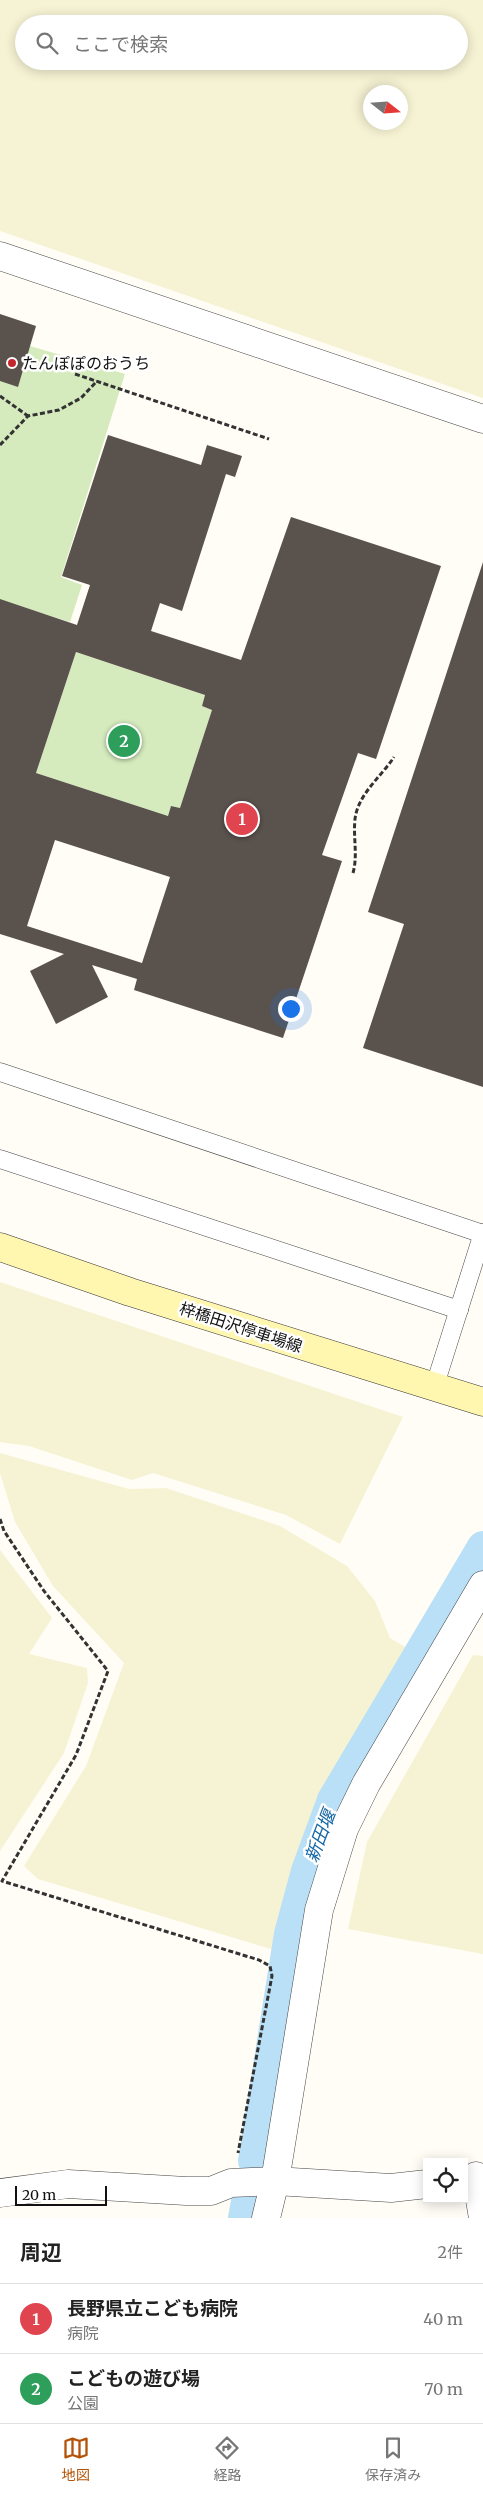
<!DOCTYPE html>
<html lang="ja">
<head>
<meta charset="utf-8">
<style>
	body { margin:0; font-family:Merriweather,"Noto Sans JP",serif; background:#f6f6f6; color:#222 }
	.controls { position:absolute; right:15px; bottom:15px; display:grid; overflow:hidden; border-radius:0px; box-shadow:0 2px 12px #0003 }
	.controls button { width:45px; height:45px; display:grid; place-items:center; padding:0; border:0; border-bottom:1px solid #e0e0e0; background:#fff; color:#222; font:25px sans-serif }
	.compass { position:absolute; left:363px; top:85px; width:45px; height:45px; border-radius:50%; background:#fff; box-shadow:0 2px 12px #0003; rotate:107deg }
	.scale { position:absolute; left:15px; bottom:12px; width:92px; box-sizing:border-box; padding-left:5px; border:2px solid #111; border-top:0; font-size:14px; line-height:18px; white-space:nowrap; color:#111; -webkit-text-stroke:4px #fff; paint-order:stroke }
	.you { position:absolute; left:290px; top:1008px; width:18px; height:18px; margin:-12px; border:4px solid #fff; border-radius:50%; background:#1a73e8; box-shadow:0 0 0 8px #1a73e833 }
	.badge { display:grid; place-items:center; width:32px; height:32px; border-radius:50%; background:#b45309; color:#fff; font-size:16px; font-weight:700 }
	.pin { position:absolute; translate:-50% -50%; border:2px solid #fff; box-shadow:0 1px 5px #0006 }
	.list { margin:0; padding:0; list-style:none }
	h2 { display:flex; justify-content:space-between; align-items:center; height:65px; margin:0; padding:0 20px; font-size:21px }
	h2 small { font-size:16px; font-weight:400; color:#767676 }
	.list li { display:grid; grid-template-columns:32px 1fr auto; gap:15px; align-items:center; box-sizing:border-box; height:70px; padding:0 20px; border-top:1px solid #e0e0e0 }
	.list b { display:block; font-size:19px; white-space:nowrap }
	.list p { margin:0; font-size:16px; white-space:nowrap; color:#767676 }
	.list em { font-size:16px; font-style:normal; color:#767676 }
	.icon { flex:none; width:28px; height:28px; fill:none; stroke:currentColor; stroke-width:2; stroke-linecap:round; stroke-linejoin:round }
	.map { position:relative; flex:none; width:483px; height:2218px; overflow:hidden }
	.search { position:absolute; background:#fff; box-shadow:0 2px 12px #0003; left:15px; right:15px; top:15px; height:55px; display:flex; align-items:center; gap:12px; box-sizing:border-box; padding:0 18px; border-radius:28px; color:#767676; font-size:19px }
	.sheet { height:205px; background:#fff }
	nav { display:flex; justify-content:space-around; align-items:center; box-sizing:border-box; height:70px; border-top:1px solid #e0e0e0; background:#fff; font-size:14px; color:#767676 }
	nav a { display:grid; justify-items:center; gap:2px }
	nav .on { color:#b45309 }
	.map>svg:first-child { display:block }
	.farmland { fill:#f6f3d4; fill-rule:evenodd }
	.green { fill:#d5ebbd }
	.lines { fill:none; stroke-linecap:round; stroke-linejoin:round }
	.canal { stroke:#b9e0f7; stroke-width:32 }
	.building { fill:#5a524d; fill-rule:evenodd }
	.lane-casing { stroke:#444; stroke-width:19 }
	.street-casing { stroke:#444; stroke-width:29 }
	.secondary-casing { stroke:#333; stroke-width:29 }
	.path { stroke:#333; stroke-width:3; stroke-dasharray:5 2.5; stroke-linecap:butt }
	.lane { stroke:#fff; stroke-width:18 }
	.street { stroke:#fff; stroke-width:28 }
	.secondary { stroke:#fff6b0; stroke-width:28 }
	.poi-dot { fill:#c4262e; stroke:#fff; stroke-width:2 }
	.labels { text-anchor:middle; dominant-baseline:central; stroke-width:5; stroke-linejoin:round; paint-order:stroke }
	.poi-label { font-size:16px; fill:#111; stroke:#fff; text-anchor:start }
	.street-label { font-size:16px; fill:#111; stroke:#fff }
	.water-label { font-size:18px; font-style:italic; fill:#1768a6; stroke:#fff }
</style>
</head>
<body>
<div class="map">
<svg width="483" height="2218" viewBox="0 0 483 2218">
	<rect width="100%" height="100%" fill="#fffdf5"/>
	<g class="farmland">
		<path d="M0,0H483V398L0,231ZM24,24H459V61H24ZM400,92V122H370V92Z"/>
		<polygon points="0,1282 403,1417 340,1544 286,1515 153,1473 132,1480 29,1446 0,1442"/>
		<polygon points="0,1453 129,1489 166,1488 280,1526 347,1566 375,1601 390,1638 407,1648 319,1800 294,1874 274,1950 38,1879 24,1866 86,1766 124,1663 53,1586 15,1522 0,1473"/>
		<polygon points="0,1550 52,1618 29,1654 87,1668 88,1683 64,1753 0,1851"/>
		<polygon points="473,1655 483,1656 483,1954 348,1929 367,1842"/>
	</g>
	<g class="green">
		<polygon points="30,346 125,374 61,577 82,585 70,622 0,600 0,381"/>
		<polygon points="76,652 205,695 202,706 212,710 180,808 171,806 168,816 36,773"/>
	</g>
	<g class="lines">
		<g class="canal">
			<polyline points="254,2161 290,1934 307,1871 333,1800 483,1547"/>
			<polyline points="244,2218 248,2196"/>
		</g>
	</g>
	<g class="building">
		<polygon points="0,314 36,326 18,387 0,381"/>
		<path d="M108,435L201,465L207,445L242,456L235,477L226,474L182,611L160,603L151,631L241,660L291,517L441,566L376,759L358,753L322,855L342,861L283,1038L134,990L137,979L92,965L108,997L56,1024L30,971L64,954L0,934V599L77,625L90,585L62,576ZM76,652L205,695L202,706L212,710L180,808L171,806L168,816L36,773ZM55,840L170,877L142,963L27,926Z"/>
		<polygon points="483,562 483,1087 363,1048 404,924 368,912"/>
	</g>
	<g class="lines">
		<defs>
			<g id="lane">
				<polyline points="0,1072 483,1234"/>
				<polyline points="0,1159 459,1310"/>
				<polyline points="434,1388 483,1233"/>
			</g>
			<g id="street">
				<polyline points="0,256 483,419"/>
				<polyline points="476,2176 483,2218"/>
				<polyline points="0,2193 68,2184 186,2191 211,2191 231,2183 275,2181 391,2188 427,2184"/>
				<polyline points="266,2218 275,2181 319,1910 344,1829 366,1784 483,1585"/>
			</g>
			<polyline id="secondary" points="0,1247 130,1292 483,1402"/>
		</defs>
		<use href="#lane" class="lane-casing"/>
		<use href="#street" class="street-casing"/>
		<use href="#secondary" class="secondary-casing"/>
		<g class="path">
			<polyline points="75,374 269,439"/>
			<polyline points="0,396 28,416"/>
			<polyline points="0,445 28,416 59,410 81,398 97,381"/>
			<path d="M353,873C358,855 353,838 355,819C358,794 381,777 394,757"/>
			<polyline points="0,1519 4,1531 44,1591 108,1671 76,1755 2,1881 259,1960 270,1966 272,1976 238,2153"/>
		</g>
		<use href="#lane" class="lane"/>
		<use href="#street" class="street"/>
		<use href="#secondary" class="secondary"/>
	</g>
	<circle class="poi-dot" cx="12" cy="363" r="5"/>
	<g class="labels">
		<g class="poi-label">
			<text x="22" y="363">たんぽぽのおうち</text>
		</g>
		<g class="street-label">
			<text transform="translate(241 1327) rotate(18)">梓橋田沢停車場線</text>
		</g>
		<g class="water-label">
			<text transform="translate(320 1836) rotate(-69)">新田堰</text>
		</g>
	</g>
</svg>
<div class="controls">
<button><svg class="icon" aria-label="locate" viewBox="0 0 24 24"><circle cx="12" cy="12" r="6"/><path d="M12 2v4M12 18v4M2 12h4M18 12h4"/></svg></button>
</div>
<svg class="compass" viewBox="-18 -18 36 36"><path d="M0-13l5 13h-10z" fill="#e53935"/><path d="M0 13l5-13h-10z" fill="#767676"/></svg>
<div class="scale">20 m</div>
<div class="you"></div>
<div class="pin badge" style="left:242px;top:819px;background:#e0444e">1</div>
<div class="pin badge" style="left:124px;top:741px;background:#2e9e5b">2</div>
<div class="search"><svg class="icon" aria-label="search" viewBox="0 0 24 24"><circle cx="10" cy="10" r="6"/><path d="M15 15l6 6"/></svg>ここで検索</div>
</div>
<section class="sheet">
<h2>周辺<small>2件</small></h2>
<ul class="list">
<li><span class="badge" style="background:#e0444e">1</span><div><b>長野県立こども病院</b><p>病院</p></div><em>40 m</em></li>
<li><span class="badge" style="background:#2e9e5b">2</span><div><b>こどもの遊び場</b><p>公園</p></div><em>70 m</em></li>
</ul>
</section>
<nav>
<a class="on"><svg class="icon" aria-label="map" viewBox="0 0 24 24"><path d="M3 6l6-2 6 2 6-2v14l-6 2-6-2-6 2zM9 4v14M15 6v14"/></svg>地図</a>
<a><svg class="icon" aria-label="directions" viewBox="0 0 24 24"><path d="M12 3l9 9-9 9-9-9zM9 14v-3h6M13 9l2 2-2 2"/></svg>経路</a>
<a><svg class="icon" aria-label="saved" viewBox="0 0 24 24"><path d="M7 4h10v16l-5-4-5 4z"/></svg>保存済み</a>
</nav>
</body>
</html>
